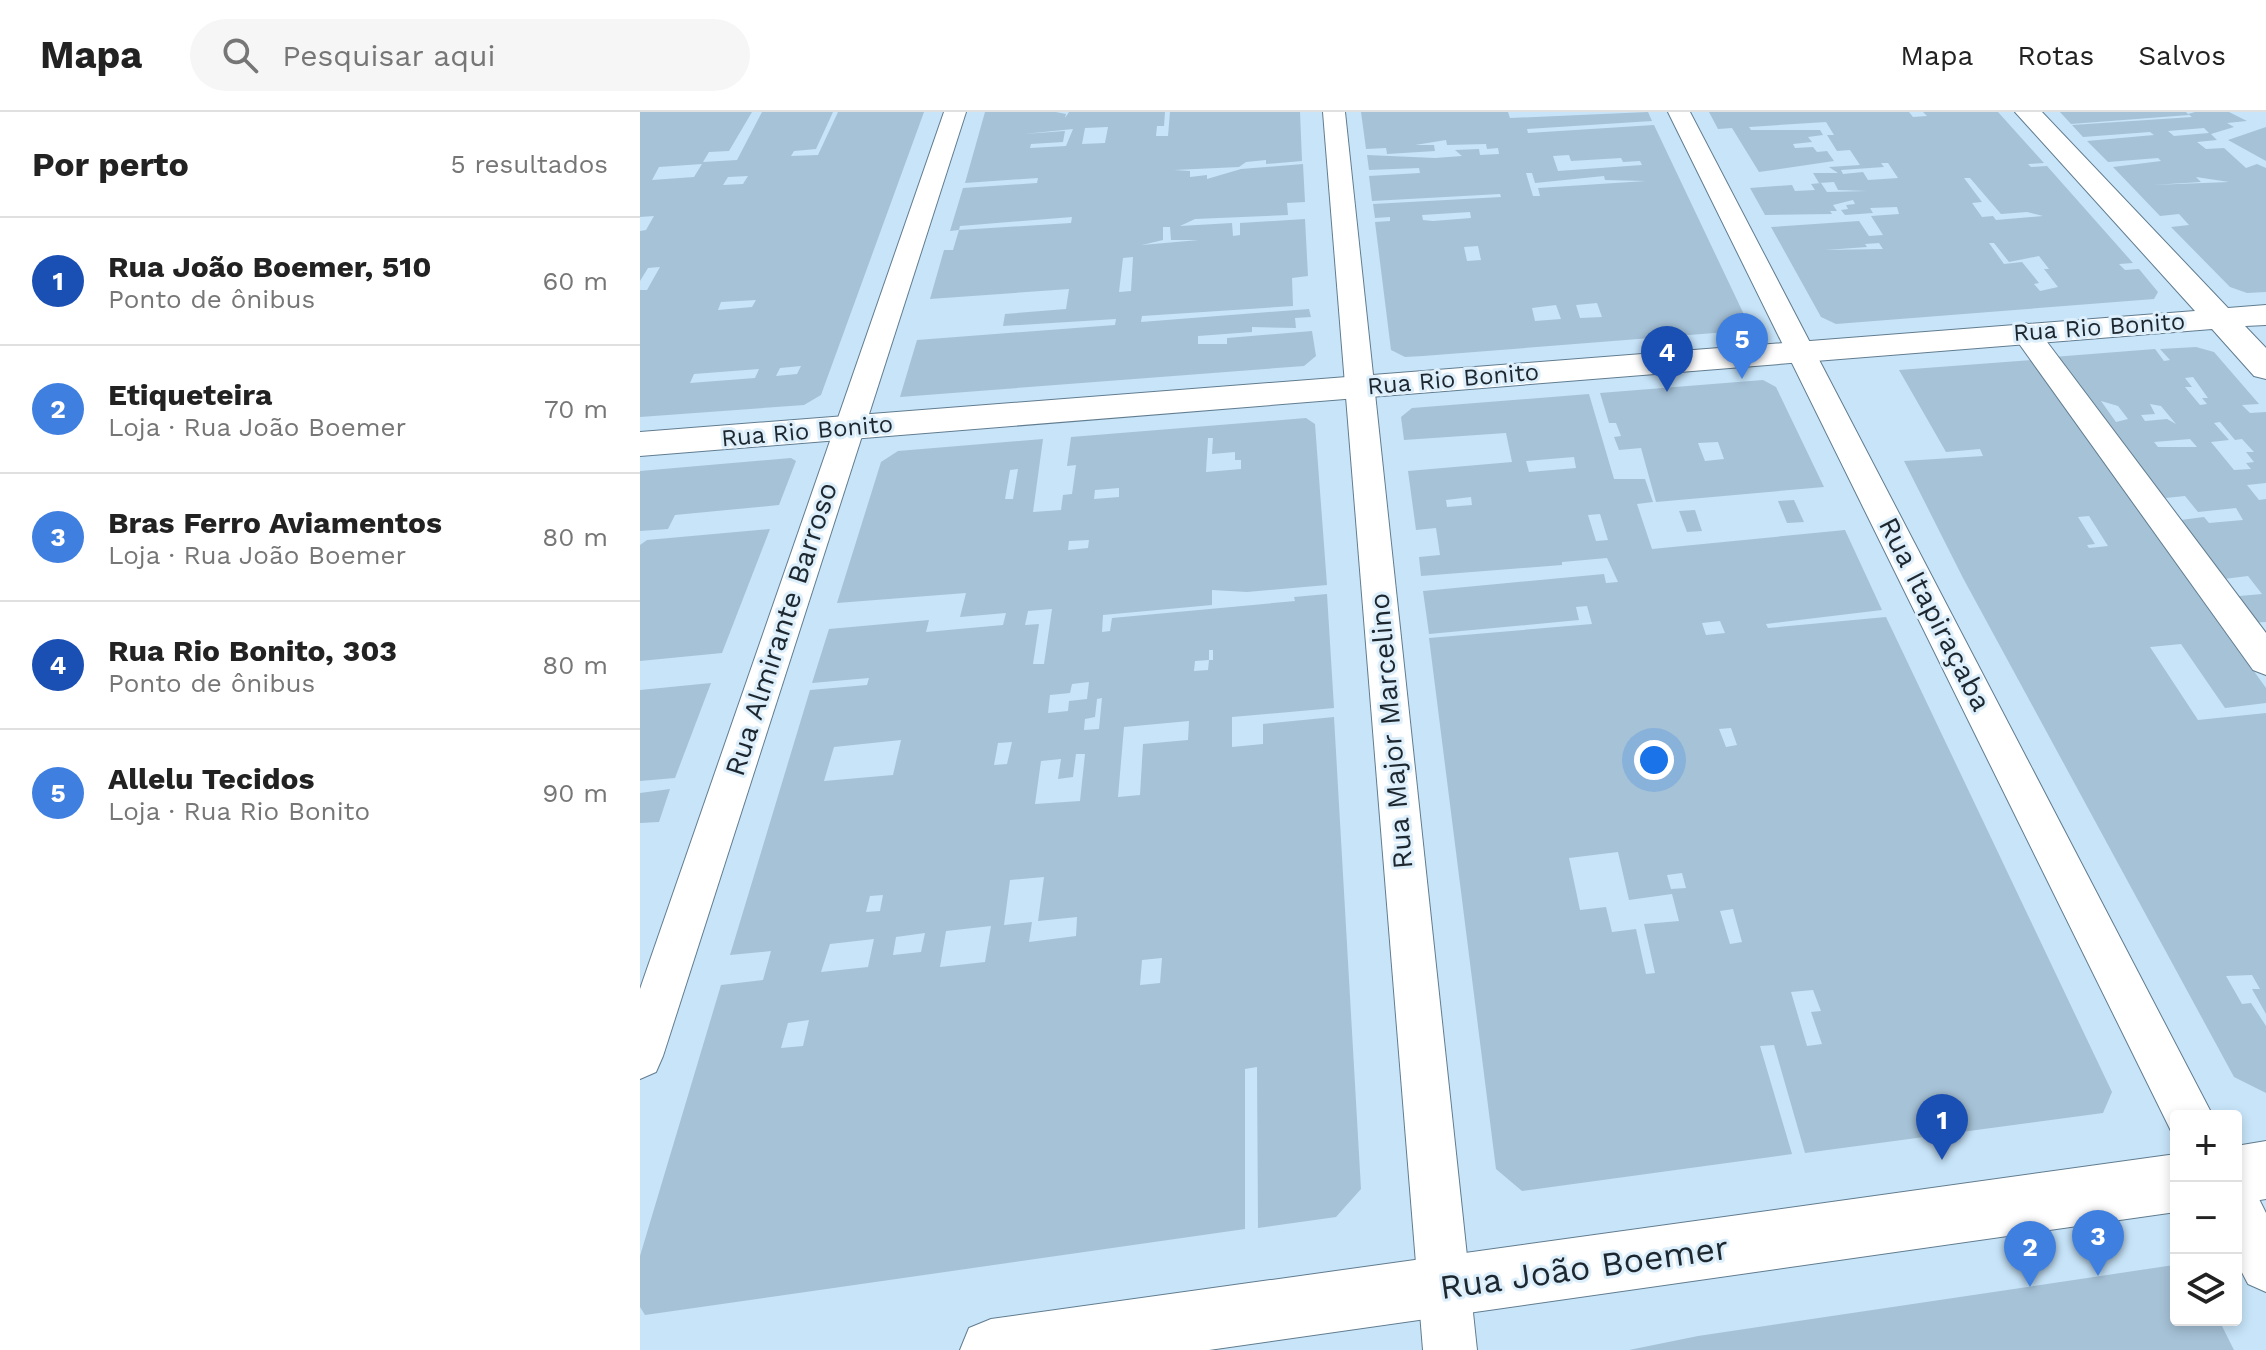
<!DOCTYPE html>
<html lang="pt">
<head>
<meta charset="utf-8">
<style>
	body { margin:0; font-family:"Work Sans",sans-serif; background:#f6f6f6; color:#222 }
	.controls { position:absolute; right:24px; bottom:24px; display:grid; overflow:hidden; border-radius:8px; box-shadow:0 4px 12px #0003 }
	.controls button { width:72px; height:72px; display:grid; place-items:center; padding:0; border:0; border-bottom:2px solid #e0e0e0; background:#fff; color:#222; font:40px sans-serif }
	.you { position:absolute; left:1014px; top:648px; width:28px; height:28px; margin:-20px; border:6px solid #fff; border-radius:50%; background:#1a73e8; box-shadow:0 0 0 12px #1a73e833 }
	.badge { display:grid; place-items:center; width:52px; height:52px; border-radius:50%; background:#76542c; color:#fff; font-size:26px; font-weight:700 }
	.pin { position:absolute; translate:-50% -66px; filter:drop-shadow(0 2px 4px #0008) }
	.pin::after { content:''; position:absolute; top:42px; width:28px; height:24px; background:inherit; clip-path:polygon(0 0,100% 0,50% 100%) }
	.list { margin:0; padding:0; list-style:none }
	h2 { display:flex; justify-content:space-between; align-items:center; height:104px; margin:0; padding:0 32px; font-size:34px }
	h2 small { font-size:26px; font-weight:400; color:#767676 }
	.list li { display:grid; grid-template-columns:52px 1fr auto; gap:24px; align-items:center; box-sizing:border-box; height:128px; padding:0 32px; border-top:2px solid #e0e0e0 }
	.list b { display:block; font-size:30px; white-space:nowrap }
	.list p { margin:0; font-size:26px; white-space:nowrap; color:#767676 }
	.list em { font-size:26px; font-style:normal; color:#767676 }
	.icon { flex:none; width:44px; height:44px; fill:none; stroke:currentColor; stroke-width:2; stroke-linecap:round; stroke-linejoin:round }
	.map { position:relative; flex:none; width:1626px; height:1238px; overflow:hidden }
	header { display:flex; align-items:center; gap:48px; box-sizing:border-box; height:112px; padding:0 40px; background:#fff; border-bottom:2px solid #e0e0e0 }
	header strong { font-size:38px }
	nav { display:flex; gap:44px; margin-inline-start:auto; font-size:28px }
	.search { width:560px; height:72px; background:#f6f6f6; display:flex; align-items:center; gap:20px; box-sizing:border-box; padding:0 28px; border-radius:44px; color:#767676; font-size:30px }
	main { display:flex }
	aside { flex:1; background:#fff }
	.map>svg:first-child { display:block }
	.building { fill:#a6c2d7; fill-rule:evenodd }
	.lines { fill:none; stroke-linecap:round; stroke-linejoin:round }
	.minor-casing { stroke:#617c8f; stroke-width:2 }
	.tertiary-casing { stroke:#617c8f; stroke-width:2 }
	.secondary-casing { stroke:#617c8f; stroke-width:2 }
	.minor { fill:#fff; fill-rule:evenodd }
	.tertiary { fill:#fff; fill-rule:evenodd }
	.secondary { fill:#fff; fill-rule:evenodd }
	.labels { text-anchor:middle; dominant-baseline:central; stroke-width:6; stroke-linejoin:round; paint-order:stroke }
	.far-street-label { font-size:24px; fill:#1d272f; stroke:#deeffc }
	.street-label { font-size:28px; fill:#1d272f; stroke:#deeffc }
	.near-street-label { font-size:34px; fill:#1d272f; stroke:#deeffc }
</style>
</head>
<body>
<header>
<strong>Mapa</strong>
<div class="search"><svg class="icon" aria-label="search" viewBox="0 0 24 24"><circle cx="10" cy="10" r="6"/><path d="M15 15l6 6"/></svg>Pesquisar aqui</div>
<nav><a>Mapa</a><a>Rotas</a><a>Salvos</a></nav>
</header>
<main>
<aside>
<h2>Por perto<small>5 resultados</small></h2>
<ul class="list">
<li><span class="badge" style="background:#1a4fb4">1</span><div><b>Rua João Boemer, 510</b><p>Ponto de ônibus</p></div><em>60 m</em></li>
<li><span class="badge" style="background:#3f7fe0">2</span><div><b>Etiqueteira</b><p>Loja · Rua João Boemer</p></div><em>70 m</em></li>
<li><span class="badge" style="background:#3f7fe0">3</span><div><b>Bras Ferro Aviamentos</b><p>Loja · Rua João Boemer</p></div><em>80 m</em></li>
<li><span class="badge" style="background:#1a4fb4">4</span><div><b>Rua Rio Bonito, 303</b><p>Ponto de ônibus</p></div><em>80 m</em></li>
<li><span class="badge" style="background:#3f7fe0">5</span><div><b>Allelu Tecidos</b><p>Loja · Rua Rio Bonito</p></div><em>90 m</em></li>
</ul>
</aside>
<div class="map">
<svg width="1626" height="1238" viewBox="0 0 1626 1238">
	<rect width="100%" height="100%" fill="#c7e4f9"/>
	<g class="building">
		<path d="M0,0H112L89,39L69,40L63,50L97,48L122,0H193L176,37L154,39L151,44L178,43L198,0H284L181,283L164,293L0,305V178H7L20,155L8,156L0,169V119L6,118L14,104L0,105ZM62,52L54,65L12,68L19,55ZM108,64L103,72L83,73L88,65ZM116,188L112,195L78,198L81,190ZM161,254L157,262L136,264L140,256ZM119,257L115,266L50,271L54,262Z"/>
		<path d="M345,0H416L426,2L425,6L429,0H525L524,14H517L516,24H528L530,0H660L662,49L626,52V48L606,50L599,55L534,58L550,59V65L567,63V67L601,57L663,52L665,90L647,91L648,103L555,107L540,114L592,111L593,124L600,123V111L665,107L668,164L652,166L653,194L502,204L501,210L669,197L671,205L655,206L656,216L612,215V220L558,224V232H587V226L672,219L676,244L664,254L260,285L277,228L475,213L476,207L363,214L365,202L426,197L429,177L290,187L304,138H313L319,118L310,119L323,76L397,71L398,66L325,71ZM468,15L465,31L442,32L445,16ZM433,17L426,34L390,36L391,32L423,30L425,19L384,22ZM432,105L431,111L319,118L320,114ZM523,115H530L531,128H559L502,133L523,128ZM493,145L491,179L479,180L483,146Z"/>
		<path d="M721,0H868L870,6L1008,0L1012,9L887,17L888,21L1014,13L1108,211L1100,219L783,244L765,245L751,238L735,110L750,109V105L735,106L733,92L861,85L860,82L732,89L729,64L780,61L779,56L729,58L727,43L795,46L822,44L815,38L839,37L840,43L859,42L858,36L847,37L846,32L807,33L806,28L775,33H794L795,39L747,42L746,36L726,37ZM929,43L931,49L981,46L983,50L1000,49L1002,53L918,59L913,44ZM886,61H892L895,71L964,64L965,68L1006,69L898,76L900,84H893ZM830,100L831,106L793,109L783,108L782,103ZM838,134L841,148L827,149L824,135ZM957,191L962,205L940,206L936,193ZM916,193L921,207L895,209L892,196Z"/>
		<path d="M1069,0H1269L1273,5L1287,4L1283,0H1358L1404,51L1388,52L1391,55L1407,54L1493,151L1479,152L1485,158L1499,157L1518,180L1514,187L1196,212L1181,205L1131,115L1219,109L1229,124L1243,123L1231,104L1259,102L1257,95L1230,96L1233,101L1205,103L1201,98L1208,97L1206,93L1215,92L1213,88L1193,93L1197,99H1190L1192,102L1125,103L1110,76L1152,73L1155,79L1175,78L1171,72L1181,71L1187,80L1227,79L1198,78L1194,70L1179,71L1173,61H1198L1189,55L1220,53L1210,38L1197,39L1187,23H1194L1186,10L1109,15L1111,18H1180L1183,23L1168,25L1172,30L1153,32L1155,36L1173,35L1177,40L1187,39L1194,49L1119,60L1092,16L1078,17ZM1241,51H1248L1258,66L1228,68L1223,60L1203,62L1201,58L1244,55ZM1324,66H1330L1361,102L1387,100L1403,104L1356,108L1353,104L1342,105L1332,91L1342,90ZM1239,131L1243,137L1185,138L1227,135L1225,132ZM1349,131H1354L1369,150L1399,144L1409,157H1404L1418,175L1400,179L1394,172L1399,171L1382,150L1364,152Z"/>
		<polygon points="1420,0 1546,0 1549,3 1431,12"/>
		<path d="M1555,0H1589L1607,9L1587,11L1594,15L1571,22L1577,28L1557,30L1566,37L1584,36L1606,56L1617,52L1626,56V180L1607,181L1590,175L1531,115L1549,113L1539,102L1520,104L1473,55L1521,49L1518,46L1468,50L1447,29L1514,23L1510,20L1443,25L1432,13L1552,5L1548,2ZM1564,16L1569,21L1534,24L1528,19ZM1556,65L1589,70L1512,73L1561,70Z"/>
		<polygon points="1626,15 1626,49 1588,28"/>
		<path d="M1556,235L1574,240L1619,292L1602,293L1610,301L1626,300V371L1607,373L1619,388L1626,387V510L1607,511L1588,485L1622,482L1608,464L1576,468L1533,409L1564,405L1569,411L1603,408L1596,396L1558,400L1545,384L1516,387L1413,245L1515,237L1524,249L1530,248L1520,237ZM1553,265L1568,286H1562L1567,292L1560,293L1545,275H1552L1545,266ZM1461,289L1478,294L1488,307L1476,310ZM1510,292L1521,294L1536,312L1527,307L1505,309L1501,303L1515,302ZM1580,310L1595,328L1602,327L1614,340H1606L1614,350L1606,351L1611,357L1594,358L1571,330L1589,328L1574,311ZM1550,327L1557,335H1518L1514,330Z"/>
		<path d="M1392,248L1626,576V591L1585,596L1541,532L1510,535L1558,608L1626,601V902L1612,877H1620L1612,863L1586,864L1602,892L1611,891L1626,914V981L1594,965L1323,466L1264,349L1343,344L1340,337L1306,340L1259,258ZM1449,404L1468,434L1449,436L1447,433L1455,432L1438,405Z"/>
		<path d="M1123,268L1136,275L1184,375L1016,390L1001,336L979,338L974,325L981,324L976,311H969L960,281ZM1078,330L1084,347L1065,349L1058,331Z"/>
		<path d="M949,282L974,367H1005L1013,390L997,392L1012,437L1205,418L1242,498L1126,512L1128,516L1246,505L1472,980L1463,1001L1165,1041L1134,933L1120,934L1152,1042L882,1079L856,1057L789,526L952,512L947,494L936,495L939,508L789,522L783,479L964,462L966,471L978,470L967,446L922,450V453L781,464L779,445L800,443L796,416L776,418L768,359L872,350L866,321L764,328L761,305L772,296ZM934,345L936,356L889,360L886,349ZM831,385L832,393L807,395L806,388ZM960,402L968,428L956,429L948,403ZM1080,509L1085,521L1066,523L1062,511ZM1091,616L1097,633L1086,635L1079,617ZM978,740L989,788L1032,782L1039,809L1004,812L1015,861L1006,862L996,817L972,820L966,795L940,798L929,746ZM1042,761L1046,776L1031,777L1027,763ZM1093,797L1102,830L1090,832L1080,799ZM1173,878L1181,899L1171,900L1182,932L1167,934L1151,880Z"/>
		<path d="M666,306L675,312L687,473L607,480L572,478V493L463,503L462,520L470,519L472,506L655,489L654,485L687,482L694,596L592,605V635L623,632V612L694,605L721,1077L696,1105L618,1116L617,955L605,957V1117L5,1203L0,1195V1144L81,873L123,868L131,839L90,843L170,578L227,573L229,566L172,571L189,517L289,508L286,520L363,513L366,501L320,505L326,481L197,491L241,350L258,339L403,327L393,400L421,398L423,383L432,382L436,353L427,354L431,325ZM568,326H573L572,342L595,340V348H601V357L566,360ZM378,357L373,387H365L370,358ZM479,376V385L454,387L455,378ZM449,428L448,436L428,438L429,429ZM412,497L404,552H393L399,512L385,513L388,499ZM569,538H573V548H569L568,558L554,559L555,549L569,548ZM449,570L447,587L429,589L428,599L408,601L410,583L430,581L432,572ZM462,586L459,617L444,618L445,607L455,605L457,587ZM549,609L548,628L503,632L500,683L478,685L484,615ZM261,628L253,663L184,669L194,635ZM372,630L367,652L354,653L358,631ZM436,642H445L440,689L395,692L401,649L421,647L418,667L433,665ZM404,765L398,809L437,805L436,824L389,830L392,810L364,813L370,768ZM243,783L240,799L226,800L230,784ZM351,814L345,850L300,855L306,819ZM285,821L281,840L253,843L256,825ZM234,827L228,855L181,860L190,832ZM522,846L520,871L500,873L502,848ZM169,908L163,934L141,936L148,911Z"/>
		<polygon points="151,346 156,349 139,393 35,403 28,417 0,419 0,359"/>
		<polygon points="1154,388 1164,410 1147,411 1138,389"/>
		<polygon points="1055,398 1062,419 1047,420 1039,399"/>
		<polygon points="130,417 82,541 0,549 0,433 7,428"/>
		<polygon points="71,571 35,666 0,669 0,578"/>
		<polygon points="30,677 19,710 0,711 0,681"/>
		<polygon points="1534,1153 1536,1208 1579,1208 1594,1238 989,1238 1058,1224"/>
	</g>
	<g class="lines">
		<defs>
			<g id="minor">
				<polygon points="304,0 326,0 23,944 16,960 0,967 0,877"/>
				<polygon points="683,0 705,0 837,1238 783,1238"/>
				<polygon points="1028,0 1050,0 1573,1004 1536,1004 1536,1023 1532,1021"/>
				<polygon points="1385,211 1395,214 1626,521 1626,563 1613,558 1375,226 1371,220 1375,214"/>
				<polygon points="1596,1070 1614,1077 1626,1101 1626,1180 1608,1172 1596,1149"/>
			</g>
			<polygon id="tertiary" points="1375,0 1402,0 1588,196 1626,193 1626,213 1605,214 1626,236 1626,267 1614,264 1572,217 0,344 0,320 1555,199"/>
			<g id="secondary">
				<polygon points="1626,1029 1626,1087 1596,1092 1596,1034"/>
				<polygon points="1536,1042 1536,1100 569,1238 320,1238 329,1216 351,1207"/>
			</g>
		</defs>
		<use href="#minor" class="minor-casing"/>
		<use href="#tertiary" class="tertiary-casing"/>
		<use href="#secondary" class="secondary-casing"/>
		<use href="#minor" class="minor"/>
		<use href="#tertiary" class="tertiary"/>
		<use href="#secondary" class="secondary"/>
	</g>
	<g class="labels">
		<g class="far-street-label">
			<text transform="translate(1459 215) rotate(-4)">Rua Rio Bonito</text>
			<text transform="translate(813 267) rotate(-5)">Rua Rio Bonito</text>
			<text transform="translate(167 319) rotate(-5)">Rua Rio Bonito</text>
		</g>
		<g class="street-label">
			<text transform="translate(1295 502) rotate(63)">Rua Itapiraçaba</text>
			<text transform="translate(141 517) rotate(-72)">Rua Almirante Barroso</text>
			<text transform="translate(751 619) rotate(-95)">Rua Major Marcelino</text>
		</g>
		<g class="near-street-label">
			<text transform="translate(944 1155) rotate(-8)">Rua João Boemer</text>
		</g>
	</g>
</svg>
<div class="controls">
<button>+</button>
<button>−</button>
<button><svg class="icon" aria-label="layers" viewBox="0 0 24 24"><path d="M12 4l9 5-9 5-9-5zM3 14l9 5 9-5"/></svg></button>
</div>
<div class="you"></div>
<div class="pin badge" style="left:1302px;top:1048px;background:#1a4fb4">1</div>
<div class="pin badge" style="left:1390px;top:1175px;background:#3f7fe0">2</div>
<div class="pin badge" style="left:1458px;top:1164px;background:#3f7fe0">3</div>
<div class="pin badge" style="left:1027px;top:280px;background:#1a4fb4">4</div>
<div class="pin badge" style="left:1102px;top:267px;background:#3f7fe0">5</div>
</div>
</main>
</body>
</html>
